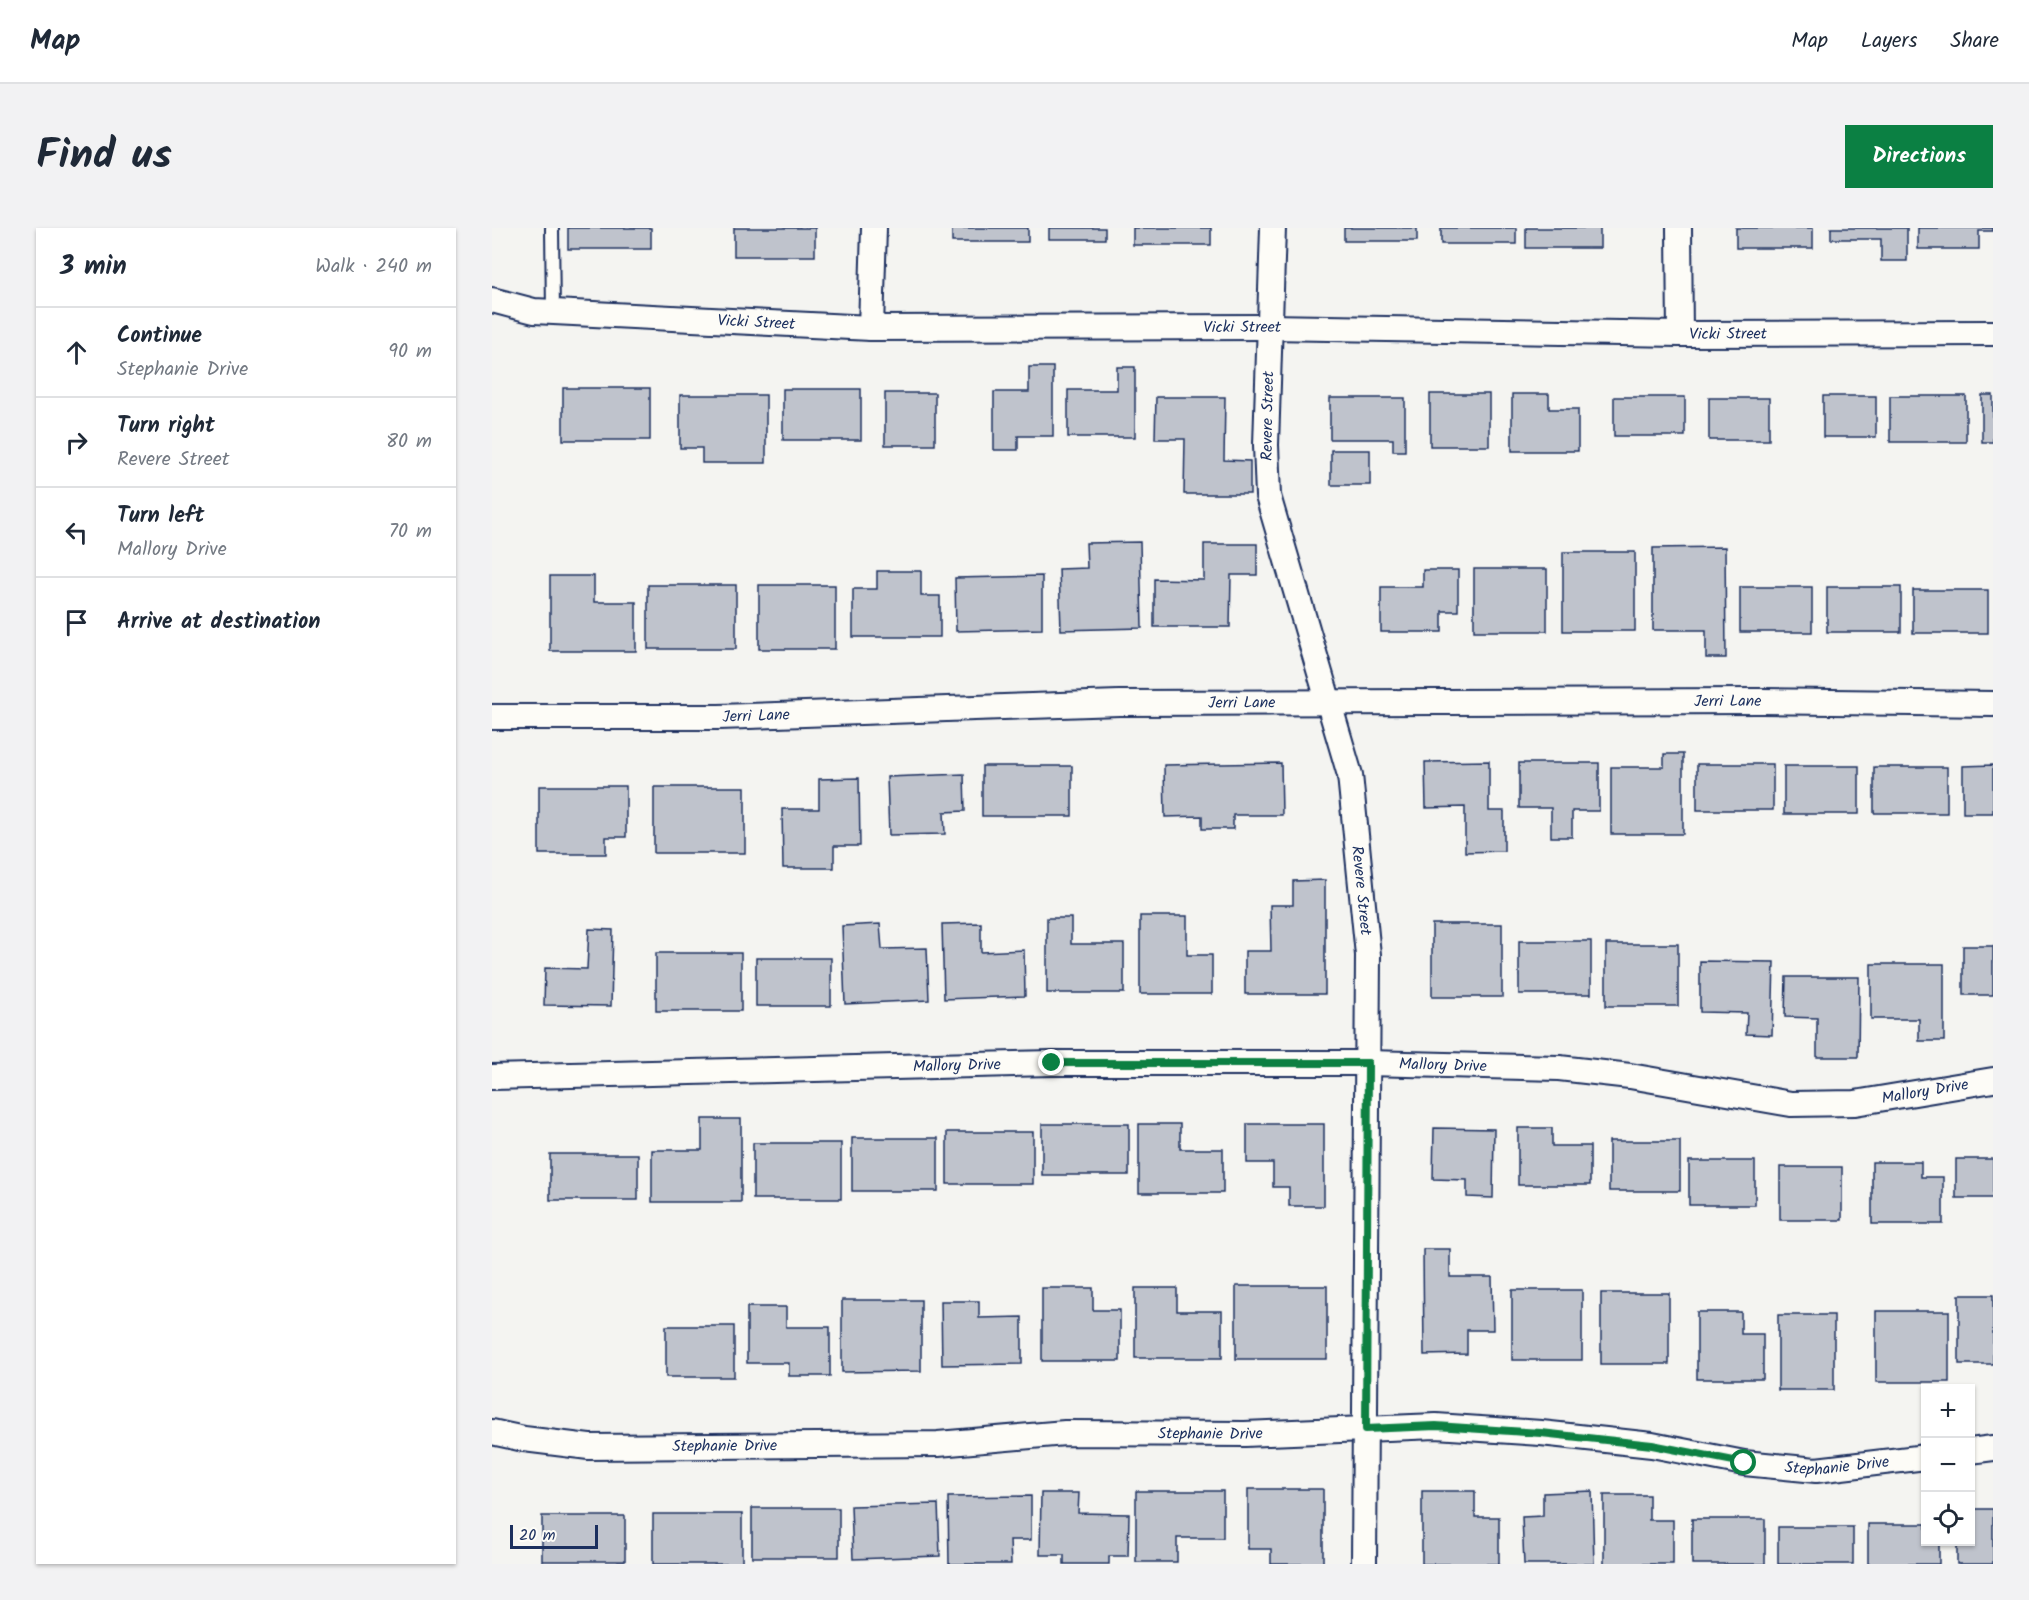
<!DOCTYPE html>
<html lang="en">
<head>
<meta charset="utf-8">
<style>
	body { margin:0; font-family:Kalam,sans-serif; background:#f2f2f3; color:#1f2937 }
	.controls { position:absolute; right:18px; bottom:18px; display:grid; overflow:hidden; border-radius:0px; box-shadow:0 2px 4px #0004 }
	.controls button { width:54px; height:54px; display:grid; place-items:center; padding:0; border:0; border-bottom:2px solid #e0e1e3; background:#fff; color:#1f2937; font:30px sans-serif }
	.scale { position:absolute; left:18px; bottom:15px; width:88px; box-sizing:border-box; padding-left:6px; border:3px solid #1b2f5e; border-top:0; font-size:16px; line-height:21px; white-space:nowrap; color:#1b2f5e; -webkit-text-stroke:4px #fdfcf7; paint-order:stroke }
	.stop { position:absolute; width:18px; height:18px; margin:-14px; border:4px solid #0b8043; border-radius:50%; background:#fff }
	.stop.end { background:#0b8043; border-color:#fff; box-shadow:0 2px 6px #0008 }
	.list { margin:0; padding:0; list-style:none }
	h2 { display:flex; justify-content:space-between; align-items:center; height:78px; margin:0; padding:0 24px; font-size:26px }
	h2 small { font-size:20px; font-weight:400; color:#747a83 }
	.list li { display:grid; grid-template-columns:39px 1fr auto; gap:18px; align-items:center; box-sizing:border-box; height:90px; padding:0 24px; border-top:2px solid #e0e1e3 }
	.list b { display:block; font-size:22px; white-space:nowrap }
	.list p { margin:0; font-size:20px; white-space:nowrap; color:#747a83 }
	.list em { font-size:20px; font-style:normal; color:#747a83 }
	.icon { flex:none; width:33px; height:33px; fill:none; stroke:currentColor; stroke-width:2; stroke-linecap:round; stroke-linejoin:round }
	.map { position:relative; flex:none; width:1501px; height:1336px; overflow:hidden; border-radius:0px }
	header { display:flex; align-items:center; gap:36px; box-sizing:border-box; height:84px; padding:0 30px; background:#fff; border-bottom:2px solid #e0e1e3 }
	header strong { font-size:28px }
	nav { display:flex; gap:33px; margin-inline-start:auto; font-size:21px }
	.intro { display:flex; align-items:center; justify-content:space-between; box-sizing:border-box; height:144px; padding:0 36px }
	h1 { margin:0; font-size:42px }
	.button { padding:15px 27px; border-radius:0px; background:#0b8043; color:#fff; font-size:21px; font-weight:700 }
	main { display:flex; gap:36px; padding:0 36px }
	aside { flex:1; background:#fff; border-radius:0px; box-shadow:0 2px 4px #0004 }
	.map>svg:first-child { display:block }
	.building { fill:#bfc3cc; stroke:#1b2f5e; stroke-width:1.5 }
	.lines { fill:none; stroke-linecap:round; stroke-linejoin:round }
	.lane-casing { stroke:#1b2f5e; stroke-width:16 }
	.street-casing { stroke:#1b2f5e; stroke-width:28 }
	.lane { stroke:#fdfcf7; stroke-width:12 }
	.street { stroke:#fdfcf7; stroke-width:24 }
	.route { stroke:#0b8043; stroke-width:8 }
	.labels { text-anchor:middle; dominant-baseline:central; stroke-width:6; stroke-linejoin:round; paint-order:stroke }
	.street-label { font-size:16px; fill:#1b2f5e; stroke:#fdfcf7 }
</style>
</head>
<body>
<header>
<strong>Map</strong>
<nav><a>Map</a><a>Layers</a><a>Share</a></nav>
</header>
<div class="intro"><h1>Find us</h1><a class="button">Directions</a></div>
<main>
<aside>
<h2>3 min<small>Walk · 240 m</small></h2>
<ul class="list">
<li><svg class="icon" aria-label="ahead" viewBox="0 0 24 24"><path d="M12 20V5M6 11l6-6 6 6"/></svg><div><b>Continue</b><p>Stephanie Drive</p></div><em>90 m</em></li>
<li><svg class="icon" aria-label="right" viewBox="0 0 24 24"><path d="M7 20v-9h11M14 6l5 5-5 5"/></svg><div><b>Turn right</b><p>Revere Street</p></div><em>80 m</em></li>
<li><svg class="icon" aria-label="left" viewBox="0 0 24 24"><path d="M17 20v-9H6M10 6l-5 5 5 5"/></svg><div><b>Turn left</b><p>Mallory Drive</p></div><em>70 m</em></li>
<li><svg class="icon" aria-label="arrive" viewBox="0 0 24 24"><path d="M6 21V4h12l-3 4 3 4H6"/></svg><div><b>Arrive at destination</b></div></li>
</ul>
</aside>
<div class="map">
<svg width="1501" height="1336" viewBox="0 0 1501 1336">
	<rect width="100%" height="100%" fill="#f4f4f1"/>
	<filter id="ink" filterUnits="userSpaceOnUse"><feTurbulence type="fractalNoise" baseFrequency=".0167" numOctaves="2"/><feDisplacementMap in="SourceGraphic" scale="12" xChannelSelector="R" yChannelSelector="G"/><feConvolveMatrix kernelMatrix="1 2 1 2 8 2 1 2 1" color-interpolation-filters="sRGB"/></filter>
	<g filter="url(#ink)">
		<g class="building">
			<rect x="76" y="0" width="83" height="21"/>
			<rect x="242" y="0" width="81" height="28"/>
			<rect x="460" y="0" width="76" height="14"/>
			<rect x="557" y="0" width="56" height="11"/>
			<rect x="641" y="0" width="78" height="17"/>
			<rect x="852" y="0" width="73" height="13"/>
			<rect x="949" y="0" width="75" height="16"/>
			<rect x="1034" y="0" width="74" height="20"/>
			<rect x="1244" y="0" width="77" height="20"/>
			<polygon points="1339,0 1415,0 1415,33 1389,33 1389,11 1339,11"/>
			<polygon points="1426,0 1501,0 1501,3 1487,3 1487,21 1426,21"/>
			<polygon points="537,139 561,139 561,208 526,208 526,222 502,222 502,164 537,164"/>
			<polygon points="625,139 643,139 643,209 576,209 576,162 625,162"/>
			<rect x="71" y="160" width="87" height="52"/>
			<rect x="291" y="161" width="78" height="51"/>
			<rect x="393" y="165" width="50" height="52"/>
			<rect x="938" y="166" width="59" height="52"/>
			<polygon points="1020,166 1057,166 1057,181 1086,181 1086,223 1020,223"/>
			<polygon points="188,167 274,167 274,235 210,235 210,220 188,220"/>
			<rect x="1490" y="167" width="11" height="47"/>
			<rect x="1331" y="168" width="53" height="41"/>
			<rect x="1398" y="168" width="76" height="46"/>
			<polygon points="664,169 733,169 732,232 758,233 758,266 692,266 693,211 663,211"/>
			<rect x="1122" y="169" width="71" height="39"/>
			<polygon points="838,170 913,170 913,223 901,223 901,211 838,211"/>
			<rect x="1217" y="170" width="60" height="42"/>
			<rect x="839" y="222" width="39" height="35"/>
			<polygon points="648,314 650,400 569,402 567,341 595,340 594,315"/>
			<polygon points="712,316 765,316 765,347 739,347 738,399 662,399 662,351 712,352"/>
			<polygon points="1233,319 1234,430 1214,430 1214,402 1161,402 1161,320"/>
			<rect x="1071" y="324" width="72" height="79"/>
			<rect x="982" y="341" width="73" height="62"/>
			<polygon points="931,342 966,342 966,383 950,383 950,404 889,404 889,359 931,359"/>
			<polygon points="385,343 429,343 429,368 448,368 448,409 361,409 361,361 385,361"/>
			<polygon points="58,348 102,348 102,374 144,374 144,423 58,423"/>
			<polygon points="550,348 550,401 464,403 463,350"/>
			<rect x="156" y="357" width="88" height="64"/>
			<rect x="267" y="357" width="76" height="64"/>
			<rect x="1248" y="359" width="72" height="45"/>
			<rect x="1335" y="359" width="74" height="45"/>
			<rect x="1421" y="362" width="75" height="43"/>
			<polygon points="1172,526 1191,526 1191,606 1119,606 1119,539 1172,539"/>
			<polygon points="997,533 997,583 1012,583 1012,623 973,624 973,579 934,580 933,534"/>
			<polygon points="789,535 790,587 741,587 741,601 710,601 710,588 673,589 672,537"/>
			<polygon points="1027,535 1107,535 1107,583 1080,583 1080,609 1059,609 1059,580 1027,580"/>
			<rect x="1205" y="536" width="76" height="46"/>
			<polygon points="1501,537 1501,585 1471,585 1471,538"/>
			<rect x="490" y="538" width="90" height="50"/>
			<rect x="1292" y="538" width="75" height="48"/>
			<rect x="1382" y="539" width="73" height="46"/>
			<polygon points="472,546 473,583 452,584 453,606 397,607 395,549"/>
			<polygon points="367,550 368,618 342,618 342,640 291,640 290,581 327,581 327,551"/>
			<polygon points="47,558 134,558 134,609 114,609 114,626 47,626"/>
			<rect x="162" y="559" width="91" height="66"/>
			<polygon points="833,652 833,766 753,766 753,723 779,723 778,677 801,677 801,653"/>
			<polygon points="648,688 695,688 695,727 720,727 720,766 648,766"/>
			<polygon points="555,690 579,690 579,716 632,716 632,765 555,765"/>
			<polygon points="489,695 489,724 532,722 533,768 452,771 450,696"/>
			<polygon points="388,696 390,721 435,720 437,772 353,776 350,698"/>
			<rect x="940" y="696" width="70" height="73"/>
			<polygon points="97,701 121,702 119,778 52,777 53,740 95,741"/>
			<rect x="1027" y="713" width="72" height="53"/>
			<rect x="1114" y="716" width="72" height="62"/>
			<rect x="1471" y="718" width="30" height="49"/>
			<rect x="164" y="725" width="85" height="58"/>
			<rect x="264" y="730" width="75" height="48"/>
			<polygon points="1208,733 1282,734 1280,807 1254,806 1255,785 1208,784"/>
			<polygon points="1379,736 1452,736 1452,813 1427,813 1427,791 1379,791"/>
			<polygon points="1294,749 1367,749 1366,829 1325,829 1325,790 1293,789"/>
			<polygon points="210,891 249,891 249,974 160,974 160,922 210,922"/>
			<rect x="550" y="896" width="87" height="51"/>
			<polygon points="647,896 688,896 688,921 731,921 731,965 647,965"/>
			<polygon points="755,896 832,896 832,978 797,978 797,959 781,959 781,935 755,935"/>
			<polygon points="942,900 1002,901 1001,970 975,969 975,952 941,951"/>
			<polygon points="1026,900 1060,900 1060,918 1098,918 1098,957 1026,957"/>
			<rect x="455" y="904" width="86" height="52"/>
			<rect x="360" y="910" width="86" height="53"/>
			<rect x="1117" y="913" width="71" height="50"/>
			<rect x="261" y="915" width="88" height="56"/>
			<rect x="58" y="926" width="88" height="46"/>
			<rect x="1464" y="931" width="37" height="39"/>
			<rect x="1197" y="933" width="66" height="44"/>
			<polygon points="1380,934 1429,934 1429,949 1451,949 1451,996 1380,996"/>
			<rect x="1288" y="939" width="62" height="53"/>
			<polygon points="931,1021 958,1021 958,1049 1000,1049 1001,1102 975,1102 975,1126 932,1127"/>
			<rect x="744" y="1058" width="91" height="73"/>
			<polygon points="550,1060 601,1060 601,1082 628,1082 628,1133 550,1133"/>
			<polygon points="643,1060 685,1060 685,1083 730,1083 730,1130 643,1130"/>
			<rect x="1020" y="1062" width="70" height="70"/>
			<rect x="1109" y="1065" width="68" height="71"/>
			<rect x="1467" y="1067" width="34" height="69"/>
			<polygon points="350,1072 429,1072 429,1143 350,1144"/>
			<polygon points="449,1073 487,1073 487,1090 530,1089 530,1136 450,1137"/>
			<polygon points="255,1079 294,1079 294,1099 338,1099 338,1148 297,1148 297,1135 255,1135"/>
			<rect x="1384" y="1083" width="73" height="71"/>
			<polygon points="1205,1084 1249,1084 1249,1106 1271,1106 1271,1151 1205,1151"/>
			<rect x="1286" y="1087" width="56" height="75"/>
			<rect x="174" y="1098" width="68" height="51"/>
			<polygon points="756,1261 831,1261 831,1336 779,1336 779,1321 756,1321"/>
			<polygon points="644,1263 731,1263 731,1310 685,1310 685,1334 644,1334"/>
			<polygon points="930,1263 983,1263 983,1289 1007,1289 1007,1336 930,1336"/>
			<polygon points="1100,1263 1102,1336 1032,1336 1030,1289 1051,1288 1051,1265"/>
			<polygon points="549,1265 587,1265 586,1285 637,1286 636,1328 617,1328 617,1336 572,1336 572,1327 548,1327"/>
			<polygon points="1112,1267 1157,1267 1157,1292 1181,1292 1181,1336 1112,1336"/>
			<polygon points="539,1268 539,1312 518,1312 519,1336 457,1336 456,1269"/>
			<polygon points="446,1276 448,1328 361,1331 359,1278"/>
			<rect x="260" y="1280" width="87" height="49"/>
			<polygon points="1478,1281 1501,1281 1501,1336 1465,1336 1465,1314 1478,1314"/>
			<rect x="161" y="1286" width="89" height="50"/>
			<rect x="50" y="1288" width="83" height="45"/>
			<rect x="1200" y="1291" width="73" height="45"/>
			<polygon points="1376,1296 1434,1296 1434,1314 1447,1314 1447,1336 1376,1336"/>
			<rect x="1286" y="1299" width="75" height="37"/>
		</g>
		<g class="lines">
			<defs>
				<polyline id="lane" points="60,0 61,84"/>
				<g id="street">
					<path id="s1" d="M781,0L774,217L776,268L858,547L876,727L872,1336"/>
					<polyline points="1187,0 1188,106"/>
					<path id="s2" d="M0,72L42,83L379,100L777,99L1188,106L1501,105"/>
					<polyline points="379,100 382,0"/>
					<path id="s3" d="M0,489H227L627,475L1269,473L1501,476"/>
					<path id="s4" d="M0,849L560,835H876L1067,840L1138,848L1299,876L1363,875L1501,852"/>
					<path id="s5" d="M0,1204L32,1211L97,1219L446,1216L573,1205L753,1206L944,1198L1049,1205L1160,1217L1252,1235L1324,1242L1434,1229"/>
					<polyline points="1478,1223 1501,1220"/>
				</g>
			</defs>
			<use href="#lane" class="lane-casing"/>
			<use href="#street" class="street-casing"/>
			<use href="#lane" class="lane"/>
			<use href="#street" class="street"/>
		</g>
	</g>
	<g class="lines" filter="url(#ink)">
		<polyline class="route" points="560,835 876,835 874,1201 944,1198 1049,1205 1160,1217 1252,1235"/>
	</g>
	<g class="labels">
		<g class="street-label">
			<text stroke="none"><textPath href="#s2" startOffset="266">Vicki Street</textPath></text>
			<text stroke="none"><textPath href="#s2" startOffset="752">Vicki Street</textPath></text>
			<text stroke="none"><textPath href="#s2" startOffset="1238">Vicki Street</textPath></text>
			<text transform="translate(776 188) rotate(-89)">Revere Street</text>
			<text stroke="none"><textPath href="#s3" startOffset="1236">Jerri Lane</textPath></text>
			<text stroke="none"><textPath href="#s3" startOffset="750">Jerri Lane</textPath></text>
			<text stroke="none"><textPath href="#s3" startOffset="264">Jerri Lane</textPath></text>
			<text stroke="none"><textPath href="#s1" startOffset="675">Revere Street</textPath></text>
			<text stroke="none"><textPath href="#s4" startOffset="465">Mallory Drive</textPath></text>
			<text stroke="none"><textPath href="#s4" startOffset="951">Mallory Drive</textPath></text>
			<text stroke="none"><textPath href="#s4" startOffset="1437">Mallory Drive</textPath></text>
			<text stroke="none"><textPath href="#s5" startOffset="720">Stephanie Drive</textPath></text>
			<text stroke="none"><textPath href="#s5" startOffset="234">Stephanie Drive</textPath></text>
			<text stroke="none"><textPath href="#s5" startOffset="1350">Stephanie Drive</textPath></text>
		</g>
	</g>
</svg>
<div class="controls">
<button>+</button>
<button>−</button>
<button><svg class="icon" aria-label="locate" viewBox="0 0 24 24"><circle cx="12" cy="12" r="6"/><path d="M12 2v4M12 18v4M2 12h4M18 12h4"/></svg></button>
</div>
<div class="scale">20 m</div>
<div class="stop" style="left:1252px;top:1235px"></div>
<div class="stop end" style="left:560px;top:835px"></div>
</div>
</main>
</body>
</html>
